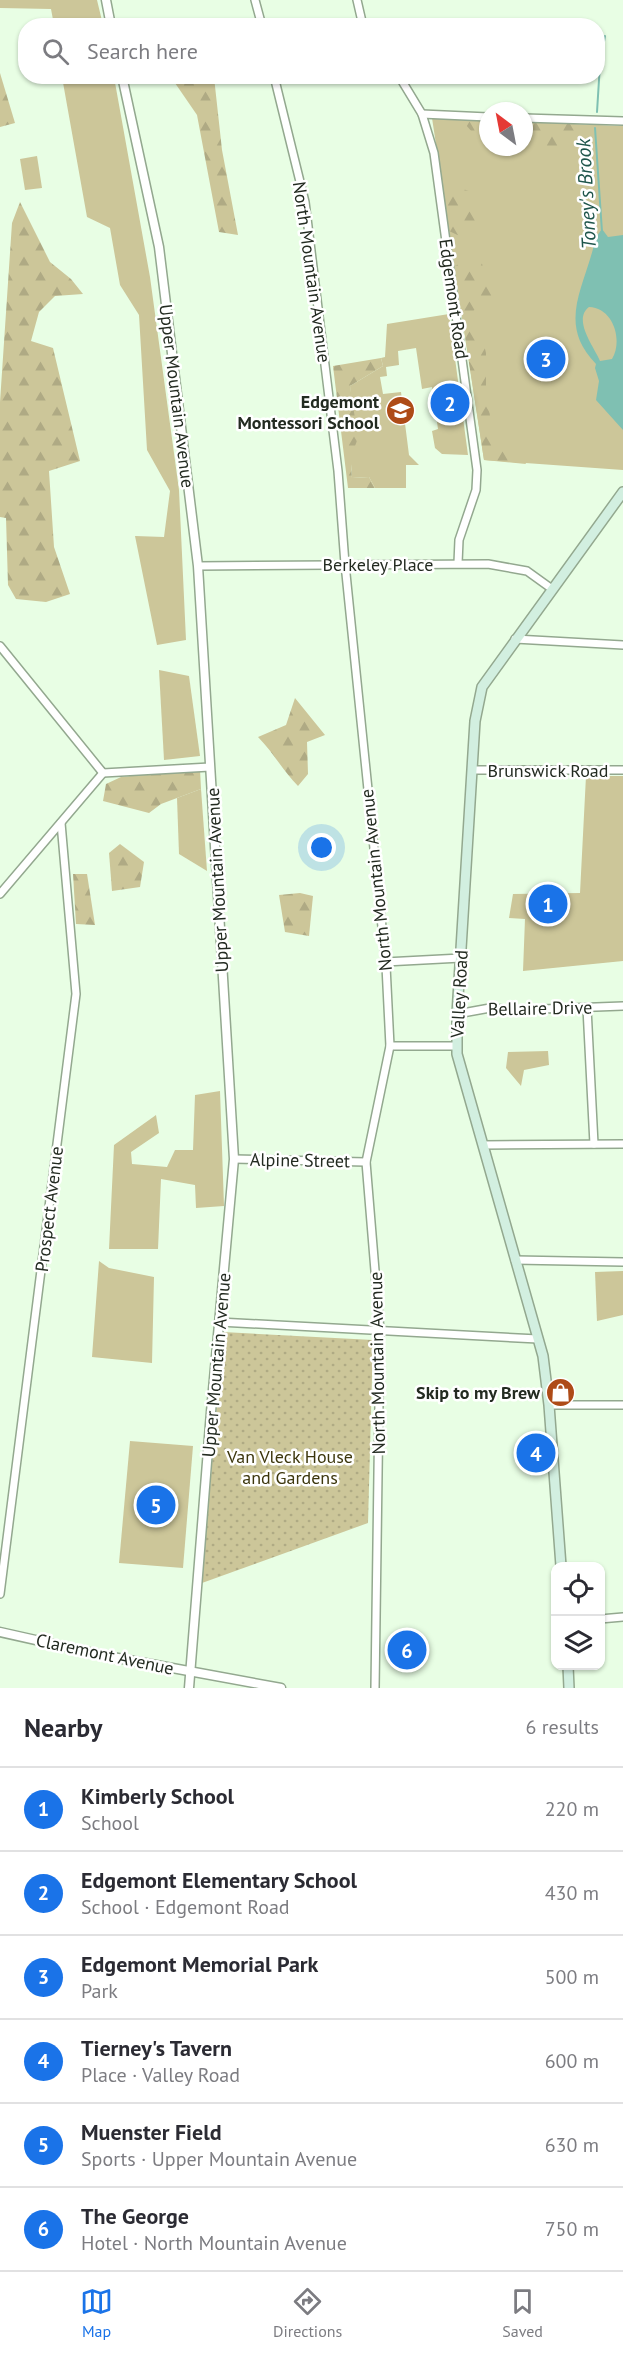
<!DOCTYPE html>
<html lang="en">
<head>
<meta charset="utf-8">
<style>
	body { margin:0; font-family:"PT Sans",sans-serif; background:#f2f2f3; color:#2b2b33 }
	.controls { position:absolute; right:18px; bottom:18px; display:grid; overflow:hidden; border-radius:12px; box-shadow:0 2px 4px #0004 }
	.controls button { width:54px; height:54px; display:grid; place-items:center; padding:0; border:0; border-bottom:2px solid #e1e1e2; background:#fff; color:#2b2b33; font:30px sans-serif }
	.compass { position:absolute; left:479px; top:102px; width:54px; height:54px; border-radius:50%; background:#fff; box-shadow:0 2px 4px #0004; rotate:328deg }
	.you { position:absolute; left:322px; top:848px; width:21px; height:21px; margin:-15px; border:4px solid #fff; border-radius:50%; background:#1a73e8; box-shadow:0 0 0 9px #1a73e833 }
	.badge { display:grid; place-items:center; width:39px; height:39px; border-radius:50%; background:#1a73e8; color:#fff; font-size:20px; font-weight:700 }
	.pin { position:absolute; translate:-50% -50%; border:3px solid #fff; box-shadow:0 2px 6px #0006 }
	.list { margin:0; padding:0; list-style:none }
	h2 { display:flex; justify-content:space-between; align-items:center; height:78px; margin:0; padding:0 24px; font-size:26px }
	h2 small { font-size:20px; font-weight:400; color:#7c7c81 }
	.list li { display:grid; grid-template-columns:39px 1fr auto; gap:18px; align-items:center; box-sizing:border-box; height:84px; padding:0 24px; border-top:2px solid #e1e1e2 }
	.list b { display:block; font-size:22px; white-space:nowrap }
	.list p { margin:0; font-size:20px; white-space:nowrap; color:#7c7c81 }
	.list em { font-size:20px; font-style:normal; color:#7c7c81 }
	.icon { flex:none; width:33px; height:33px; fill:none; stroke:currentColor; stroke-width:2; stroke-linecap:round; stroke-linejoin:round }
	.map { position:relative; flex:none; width:623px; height:1688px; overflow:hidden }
	.search { position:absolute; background:#fff; box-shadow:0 2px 4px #0004; left:18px; right:18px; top:18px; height:66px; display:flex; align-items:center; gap:15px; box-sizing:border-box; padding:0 21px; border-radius:24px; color:#7c7c81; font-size:22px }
	.sheet { height:582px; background:#fff }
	nav { display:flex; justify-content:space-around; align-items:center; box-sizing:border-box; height:84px; border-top:2px solid #e1e1e2; background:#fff; font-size:16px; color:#7c7c81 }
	nav a { display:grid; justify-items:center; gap:3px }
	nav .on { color:#1a73e8 }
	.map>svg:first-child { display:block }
	.green { fill:#ccc699 }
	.forest { fill:url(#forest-firs) }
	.garden { fill:url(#garden-dots) }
	.water { fill:#7fc0b2; fill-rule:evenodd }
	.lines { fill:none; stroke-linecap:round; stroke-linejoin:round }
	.stream { stroke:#7fc0b2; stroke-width:2 }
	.minor-casing { stroke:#93a88f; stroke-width:10 }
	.tertiary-casing { stroke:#93a88f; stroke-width:11 }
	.secondary-casing { stroke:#93a88f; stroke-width:12 }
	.minor { stroke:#fff; stroke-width:7 }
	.tertiary { stroke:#fff; stroke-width:8 }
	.secondary { stroke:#d2efe0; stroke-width:9 }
	.labels { text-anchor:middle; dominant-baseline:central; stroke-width:5; stroke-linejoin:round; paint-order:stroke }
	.street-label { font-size:18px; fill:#232b21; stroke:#fff }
	.poi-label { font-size:18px; font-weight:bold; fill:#232b21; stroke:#fff; text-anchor:end }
	.park-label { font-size:18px; fill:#3c360c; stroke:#fff }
	.water-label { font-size:20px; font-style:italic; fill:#1e554b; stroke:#fff }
</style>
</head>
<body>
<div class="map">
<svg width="623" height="1688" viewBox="0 0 623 1688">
	<defs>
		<pattern id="forest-firs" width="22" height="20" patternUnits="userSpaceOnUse" patternTransform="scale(1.5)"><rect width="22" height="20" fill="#ccc699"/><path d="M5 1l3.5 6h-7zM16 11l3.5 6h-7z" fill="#afaa84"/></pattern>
		<pattern id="garden-dots" width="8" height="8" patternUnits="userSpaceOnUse" patternTransform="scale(1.5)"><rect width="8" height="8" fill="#ccc699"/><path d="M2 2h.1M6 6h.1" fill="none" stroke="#afaa84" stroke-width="1.8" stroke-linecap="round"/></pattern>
	</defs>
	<rect width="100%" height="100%" fill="#e8fee4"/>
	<g class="green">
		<polygon points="0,0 97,0 103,25 54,25 51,9 0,8"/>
		<polygon points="62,77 114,77 150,277 179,490 186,640 157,645 135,536 164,537 170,491 147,450 139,315 120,285 110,228 87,217"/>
		<polygon points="432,118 488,120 488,147 524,147 524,122 623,126 623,470 484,460"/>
		<polygon points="37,156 42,188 25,190 20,159"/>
		<polygon points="449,314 468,455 442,454 435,448 432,431 438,429 432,387 422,389 416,348 398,351 399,365 386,367 387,376 380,377 383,394 401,392 409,455 419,465 406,465 406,488 375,488 369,477 352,478 351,464 355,446 350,386 383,366 381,358 385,357 387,324"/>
		<polygon points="159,670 189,676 200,756 164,760"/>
		<polygon points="586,776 623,776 623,961 523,971 525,919 509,918 513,894 580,893"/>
		<polygon points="201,789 207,871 179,854 177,798"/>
		<polygon points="548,1051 549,1065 524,1070 521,1086 506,1068 508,1052"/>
		<polygon points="220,1091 224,1206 196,1208 195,1185 161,1179 158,1249 109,1249 114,1145 156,1115 159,1133 131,1152 132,1164 167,1167 175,1150 193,1150 195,1095"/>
		<polygon points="99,1261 109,1268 154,1277 152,1363 92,1357"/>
		<polygon points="623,1271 623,1315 597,1321 595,1272"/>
		<polygon points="130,1441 193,1446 183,1568 119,1563"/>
	</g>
	<g class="forest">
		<polygon points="0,73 15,123 0,127"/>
		<polygon points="184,77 214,77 222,150 238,235 219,232 197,115 175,83"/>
		<polygon points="465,119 488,120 488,136 473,133 465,124"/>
		<polygon points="524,122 574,124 575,149 557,153 524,143"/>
		<polygon points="440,170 458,187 479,195 474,231 468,240 449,231"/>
		<polygon points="20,202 50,262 71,279 83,294 55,296 39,312 31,341 53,348 80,461 49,471 54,547 70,594 46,602 16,599 8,585 6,518 0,517 0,402 12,223"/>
		<polygon points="480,257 492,297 472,312 479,325 486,353 486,389 493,436 508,443 513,451 523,457 526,464 484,460 454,266"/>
		<polygon points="381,358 383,366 350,386 358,438 355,446 357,458 351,465 352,478 369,477 375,488 348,488 333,366"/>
		<path d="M295,698L325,735L307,742L308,774L298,786C283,771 273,752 258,737L286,725Z"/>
		<polygon points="200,769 201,789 161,804 149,813 103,801 106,784 121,777"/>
		<polygon points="120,844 144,862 140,887 112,891 109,853"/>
		<polygon points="73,874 87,874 95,925 76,924"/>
		<polygon points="300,893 313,896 309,936 285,932 279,895"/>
	</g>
	<polygon class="garden" points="223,1332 373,1340 368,1523 202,1583"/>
	<path class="water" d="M602,229L608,237L623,235V430L596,400L599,381L595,368L596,364C559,326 581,293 593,249V241ZM589,307C614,308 623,341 612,359L600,361C595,348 572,320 589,307Z"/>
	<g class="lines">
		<g class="stream">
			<polyline points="597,112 600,64 605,36"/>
			<polyline points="595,128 602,232"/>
		</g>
		<defs>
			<g id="minor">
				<polyline points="255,0 262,26"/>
				<polyline points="357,0 363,26"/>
				<polyline points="274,76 305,202 338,471 345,564 386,966 390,1046 366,1162 380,1331 375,1688"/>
				<polyline points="399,76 422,114 434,153 477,470 476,490 459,540 458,563"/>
				<polyline points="422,114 488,117"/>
				<polyline points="524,118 623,121"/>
				<polyline points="198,566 488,564 527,571 552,589"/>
				<polyline points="515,639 623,645"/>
				<polyline points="0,646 103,773 210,767"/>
				<polyline points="473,770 623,770"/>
				<polyline points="0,894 103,773"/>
				<polyline points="385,962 461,958"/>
				<polyline points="587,1008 594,1144"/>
				<polyline points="457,1014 490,1008 516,1010 623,1006"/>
				<polyline points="390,1046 456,1046"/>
				<polyline points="483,1145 623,1144"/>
				<polyline points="234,1159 366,1162"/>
				<polyline points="515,1260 623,1262"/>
				<polyline points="219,1322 538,1339"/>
				<polyline points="549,1405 623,1405"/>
				<polyline points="0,1594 76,994 61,823"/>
				<polyline points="600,1619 623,1617"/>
			</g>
			<g id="tertiary">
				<polyline points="106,0 111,26"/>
				<polyline points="122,76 159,247 198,566 234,1159 211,1412 189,1688"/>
				<polyline points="0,1632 107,1656 281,1688"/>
			</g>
			<g id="secondary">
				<polyline points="561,1566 549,1405 543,1356 457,1054 457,1014 475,721 482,687 623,492"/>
				<polyline points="568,1666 569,1688"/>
			</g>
		</defs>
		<use href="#minor" class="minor-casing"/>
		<use href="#tertiary" class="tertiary-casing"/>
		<use href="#secondary" class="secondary-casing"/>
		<use href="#minor" class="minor"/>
		<use href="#tertiary" class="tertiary"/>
		<use href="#secondary" class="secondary"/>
	</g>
	<defs>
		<symbol id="school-disc" viewBox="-11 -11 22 22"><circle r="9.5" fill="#ae4b17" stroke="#fff"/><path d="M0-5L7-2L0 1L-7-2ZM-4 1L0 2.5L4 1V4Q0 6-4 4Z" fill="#fff"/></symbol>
		<symbol id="shop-disc" viewBox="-11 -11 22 22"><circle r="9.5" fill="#ae4b17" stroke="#fff"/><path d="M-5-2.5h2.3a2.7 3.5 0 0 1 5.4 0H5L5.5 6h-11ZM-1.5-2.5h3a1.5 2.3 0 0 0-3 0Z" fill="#fff"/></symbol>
	</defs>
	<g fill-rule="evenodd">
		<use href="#school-disc" x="384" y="394" width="33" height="33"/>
		<use href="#shop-disc" x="544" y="1376" width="33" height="33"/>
	</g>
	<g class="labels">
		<g class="street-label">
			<text transform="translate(312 272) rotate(82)">North Mountain Avenue</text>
			<text transform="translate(454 299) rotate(82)">Edgemont Road</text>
			<text transform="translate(177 396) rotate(83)">Upper Mountain Avenue</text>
			<text x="378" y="564">Berkeley Place</text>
			<text x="548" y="770">Brunswick Road</text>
			<text transform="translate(217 880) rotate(-93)">Upper Mountain Avenue</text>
			<text transform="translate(376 880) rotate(-96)">North Mountain Avenue</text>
			<text transform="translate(459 994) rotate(-87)">Valley Road</text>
			<text transform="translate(540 1008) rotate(-1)">Bellaire Drive</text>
			<text transform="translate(300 1160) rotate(1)">Alpine Street</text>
			<text transform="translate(49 1209) rotate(-83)">Prospect Avenue</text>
			<text transform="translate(377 1363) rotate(-91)">North Mountain Avenue</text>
			<text transform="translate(216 1365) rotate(-85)">Upper Mountain Avenue</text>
			<text transform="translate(105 1654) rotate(12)">Claremont Avenue</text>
		</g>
		<g class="poi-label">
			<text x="379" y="401">Edgemont<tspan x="379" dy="21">Montessori School</tspan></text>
			<text x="540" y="1392">Skip to my Brew</text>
		</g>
		<g class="park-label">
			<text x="290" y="1456">Van Vleck House<tspan x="290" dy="21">and Gardens</tspan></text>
		</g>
		<g class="water-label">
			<text transform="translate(586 194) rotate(-93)">Toney's Brook</text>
		</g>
	</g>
</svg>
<div class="controls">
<button><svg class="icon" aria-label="locate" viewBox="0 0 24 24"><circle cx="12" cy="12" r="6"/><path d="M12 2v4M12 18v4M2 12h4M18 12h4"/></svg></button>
<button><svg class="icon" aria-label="layers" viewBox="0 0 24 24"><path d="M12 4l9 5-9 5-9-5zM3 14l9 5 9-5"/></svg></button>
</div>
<svg class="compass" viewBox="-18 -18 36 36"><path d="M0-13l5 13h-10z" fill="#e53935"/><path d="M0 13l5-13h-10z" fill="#7c7c81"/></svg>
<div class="you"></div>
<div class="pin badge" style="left:548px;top:904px">1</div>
<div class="pin badge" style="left:450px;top:403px">2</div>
<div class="pin badge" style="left:546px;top:359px">3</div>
<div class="pin badge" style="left:536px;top:1453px">4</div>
<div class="pin badge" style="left:156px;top:1505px">5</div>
<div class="pin badge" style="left:407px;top:1650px">6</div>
<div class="search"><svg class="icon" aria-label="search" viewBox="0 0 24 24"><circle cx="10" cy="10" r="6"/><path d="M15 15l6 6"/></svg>Search here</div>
</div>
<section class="sheet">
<h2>Nearby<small>6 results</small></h2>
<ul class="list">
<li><span class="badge">1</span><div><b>Kimberly School</b><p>School</p></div><em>220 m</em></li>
<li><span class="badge">2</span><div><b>Edgemont Elementary School</b><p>School · Edgemont Road</p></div><em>430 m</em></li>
<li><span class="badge">3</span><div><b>Edgemont Memorial Park</b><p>Park</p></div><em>500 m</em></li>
<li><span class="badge">4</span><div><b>Tierney's Tavern</b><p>Place · Valley Road</p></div><em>600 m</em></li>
<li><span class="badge">5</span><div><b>Muenster Field</b><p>Sports · Upper Mountain Avenue</p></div><em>630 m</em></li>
<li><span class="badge">6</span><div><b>The George</b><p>Hotel · North Mountain Avenue</p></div><em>750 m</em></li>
</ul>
</section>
<nav>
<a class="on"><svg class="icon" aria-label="map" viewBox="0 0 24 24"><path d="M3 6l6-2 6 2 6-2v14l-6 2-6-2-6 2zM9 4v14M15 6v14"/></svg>Map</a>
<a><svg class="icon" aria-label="directions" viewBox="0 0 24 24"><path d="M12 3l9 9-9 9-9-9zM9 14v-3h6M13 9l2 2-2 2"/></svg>Directions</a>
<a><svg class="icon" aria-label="saved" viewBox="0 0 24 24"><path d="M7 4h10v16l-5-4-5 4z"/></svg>Saved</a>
</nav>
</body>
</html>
